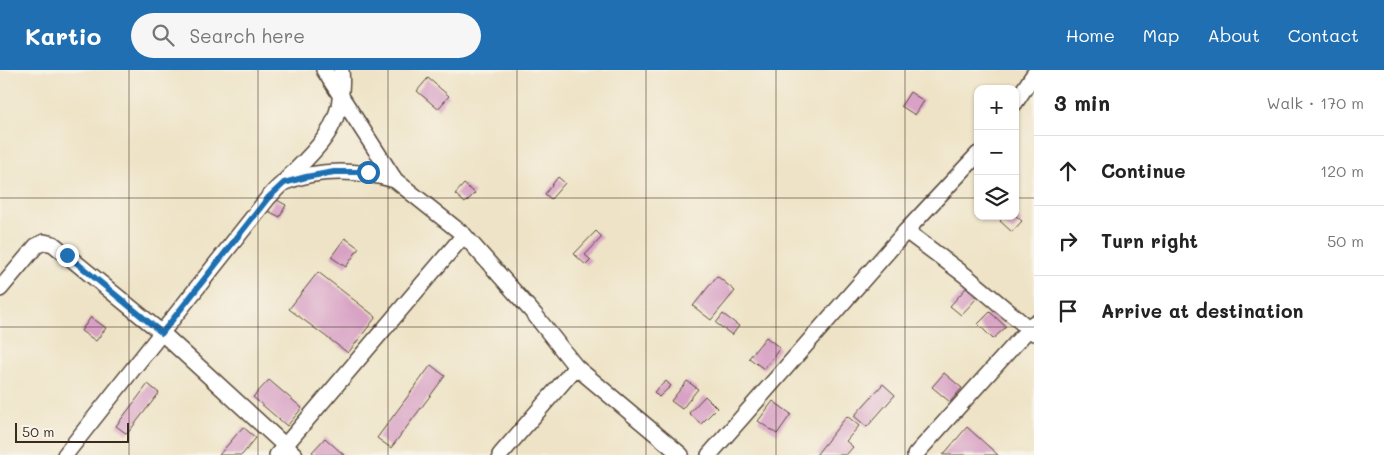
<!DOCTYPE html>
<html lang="en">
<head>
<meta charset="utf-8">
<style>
	body { margin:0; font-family:Mali,sans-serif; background:#f6f6f6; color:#222 }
	.controls { position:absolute; right:15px; top:15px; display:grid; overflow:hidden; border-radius:10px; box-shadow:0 1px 4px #0004 }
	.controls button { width:45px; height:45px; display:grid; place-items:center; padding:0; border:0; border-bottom:1px solid #e0e0e0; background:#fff; color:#222; font:25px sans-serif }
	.scale { position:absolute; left:15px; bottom:12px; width:114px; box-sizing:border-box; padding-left:5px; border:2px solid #3b2a1e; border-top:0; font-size:14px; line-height:18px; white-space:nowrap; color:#3b2a1e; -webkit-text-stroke:4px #f7f3e8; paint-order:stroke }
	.stop { position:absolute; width:15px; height:15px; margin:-11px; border:4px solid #1f6fb2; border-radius:50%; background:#fff }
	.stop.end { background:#1f6fb2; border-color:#fff; box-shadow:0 1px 5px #0008 }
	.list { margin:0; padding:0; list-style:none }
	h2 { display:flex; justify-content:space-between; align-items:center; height:65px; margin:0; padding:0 20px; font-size:21px }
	h2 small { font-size:16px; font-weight:400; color:#767676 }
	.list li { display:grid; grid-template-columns:32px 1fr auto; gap:15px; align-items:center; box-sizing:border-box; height:70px; padding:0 20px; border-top:1px solid #e0e0e0 }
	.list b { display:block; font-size:19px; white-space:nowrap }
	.list em { font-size:16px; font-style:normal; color:#767676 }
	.icon { flex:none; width:28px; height:28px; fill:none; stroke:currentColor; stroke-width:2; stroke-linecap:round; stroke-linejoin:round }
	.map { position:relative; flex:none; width:1034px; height:385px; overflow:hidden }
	header { display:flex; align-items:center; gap:30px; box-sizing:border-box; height:70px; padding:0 25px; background:#1f6fb2; color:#fff }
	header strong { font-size:24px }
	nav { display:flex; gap:28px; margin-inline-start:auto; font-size:18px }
	.search { width:350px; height:45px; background:#f6f6f6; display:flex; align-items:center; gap:12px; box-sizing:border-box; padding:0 18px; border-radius:28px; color:#767676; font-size:19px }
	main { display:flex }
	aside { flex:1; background:#fff }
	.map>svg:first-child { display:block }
	.building { fill:#d8a1c5 }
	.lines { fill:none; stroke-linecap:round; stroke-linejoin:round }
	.minor-casing { stroke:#564637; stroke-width:18 }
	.minor { stroke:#fff; stroke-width:15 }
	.route { stroke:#1f6fb2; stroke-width:6 }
	.grid { fill:none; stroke:#3b2a1e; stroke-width:1; stroke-opacity:0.55 }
</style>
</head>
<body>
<header>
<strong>Kartio</strong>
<div class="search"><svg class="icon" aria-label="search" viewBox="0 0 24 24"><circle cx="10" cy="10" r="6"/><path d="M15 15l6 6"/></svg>Search here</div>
<nav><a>Home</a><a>Map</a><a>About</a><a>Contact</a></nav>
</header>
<main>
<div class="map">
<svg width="1034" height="385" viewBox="0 0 1034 385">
	<rect width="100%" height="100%" fill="#f7f3e8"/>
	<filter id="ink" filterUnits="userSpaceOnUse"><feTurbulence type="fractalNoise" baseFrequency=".02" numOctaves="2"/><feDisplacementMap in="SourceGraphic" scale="10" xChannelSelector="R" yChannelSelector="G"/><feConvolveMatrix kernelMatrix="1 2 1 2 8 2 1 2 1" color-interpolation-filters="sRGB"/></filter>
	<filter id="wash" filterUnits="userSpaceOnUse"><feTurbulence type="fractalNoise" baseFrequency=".0096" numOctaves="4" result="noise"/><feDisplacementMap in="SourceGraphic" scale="20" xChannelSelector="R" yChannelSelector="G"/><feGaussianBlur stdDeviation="1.12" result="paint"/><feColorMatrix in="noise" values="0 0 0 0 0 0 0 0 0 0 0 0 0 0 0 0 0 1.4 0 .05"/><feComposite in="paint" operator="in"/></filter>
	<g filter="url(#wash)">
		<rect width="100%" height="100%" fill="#eee3c6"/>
		<g id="blocks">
			<g class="building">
				<polygon points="428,8 449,26 438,39 417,21"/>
				<polygon points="910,22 924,31 915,45 901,36"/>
				<polygon points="558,107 565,113 551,129 545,124"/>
				<polygon points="464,114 475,123 465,133 455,124"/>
				<polygon points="275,129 286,135 280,147 268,141"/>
				<polygon points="1015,145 1022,151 1012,162 1000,151 1004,146"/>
				<polygon points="596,161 602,167 585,185 591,190 586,195 574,184"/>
				<polygon points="345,168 359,178 346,197 331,187"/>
				<polygon points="318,202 376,247 348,283 289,239"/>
				<polygon points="717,206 735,221 711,250 693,236"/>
				<polygon points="966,218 977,228 961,245 950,236"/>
				<polygon points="990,242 1006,257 993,269 978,254"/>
				<polygon points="723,244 739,256 732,265 716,253"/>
				<polygon points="91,247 106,258 96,271 81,261"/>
				<polygon points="766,267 780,278 764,299 749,288"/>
				<polygon points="431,295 445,306 391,378 377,368"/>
				<polygon points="944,303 962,318 950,332 932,317"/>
				<polygon points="269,310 302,338 287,356 253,327"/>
				<polygon points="666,311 671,316 659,327 654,322"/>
				<polygon points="687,311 698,319 682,339 671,331"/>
				<polygon points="148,314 159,323 127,364 116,356"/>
				<polygon points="883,314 895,325 867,357 854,346"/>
				<polygon points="705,326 717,338 701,354 689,343"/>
				<polygon points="773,331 791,344 777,364 758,351"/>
				<polygon points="847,346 859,356 846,371 853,377 846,385 816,385"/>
				<polygon points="243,357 256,368 242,385 219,385"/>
				<polygon points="967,357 998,385 943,385"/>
				<polygon points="325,368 344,385 316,385 312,382"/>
			</g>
		</g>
	</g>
	<g filter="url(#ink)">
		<use href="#blocks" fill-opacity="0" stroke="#564637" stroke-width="1"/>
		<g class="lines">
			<defs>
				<g id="minor">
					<polyline points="324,0 395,110 464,165 535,245 576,297 681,385"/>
					<polyline points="1015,33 1034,4"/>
					<path d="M283,113C319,76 346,56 341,0"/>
					<polyline points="906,161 966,206 1034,263"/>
					<polyline points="0,219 36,176 44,172 53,174 162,263 295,385"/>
					<path d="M65,385L268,128C273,123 279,115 285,112C320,98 360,100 395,110"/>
					<polyline points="277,385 464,165"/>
					<polyline points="500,385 576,297"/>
					<polyline points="709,385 906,161 978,84"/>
					<polyline points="915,385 1034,253"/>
				</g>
			</defs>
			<use href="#minor" class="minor-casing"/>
			<use href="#minor" class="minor"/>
		</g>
	</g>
	<g class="lines" filter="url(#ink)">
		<polyline class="route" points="67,185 162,263 268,128 284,113 306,107 334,102 368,102"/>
	</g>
	<path class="grid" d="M129,0V385M258,0V385M388,0V385M517,0V385M646,0V385M776,0V385M905,0V385M0,128H978M1015,128H1034M0,257H1034"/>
</svg>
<div class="controls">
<button>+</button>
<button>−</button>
<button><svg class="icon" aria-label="layers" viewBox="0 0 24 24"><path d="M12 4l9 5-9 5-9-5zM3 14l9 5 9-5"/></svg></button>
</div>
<div class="scale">50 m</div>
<div class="stop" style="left:368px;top:102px"></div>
<div class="stop end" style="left:67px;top:185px"></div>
</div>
<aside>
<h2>3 min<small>Walk · 170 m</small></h2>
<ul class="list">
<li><svg class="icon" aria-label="ahead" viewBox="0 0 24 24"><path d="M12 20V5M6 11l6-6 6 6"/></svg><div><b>Continue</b></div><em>120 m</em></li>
<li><svg class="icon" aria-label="right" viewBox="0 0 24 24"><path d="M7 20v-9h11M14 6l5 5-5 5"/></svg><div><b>Turn right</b></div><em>50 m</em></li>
<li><svg class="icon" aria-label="arrive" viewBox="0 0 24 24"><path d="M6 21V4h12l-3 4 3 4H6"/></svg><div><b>Arrive at destination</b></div></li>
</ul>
</aside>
</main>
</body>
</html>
